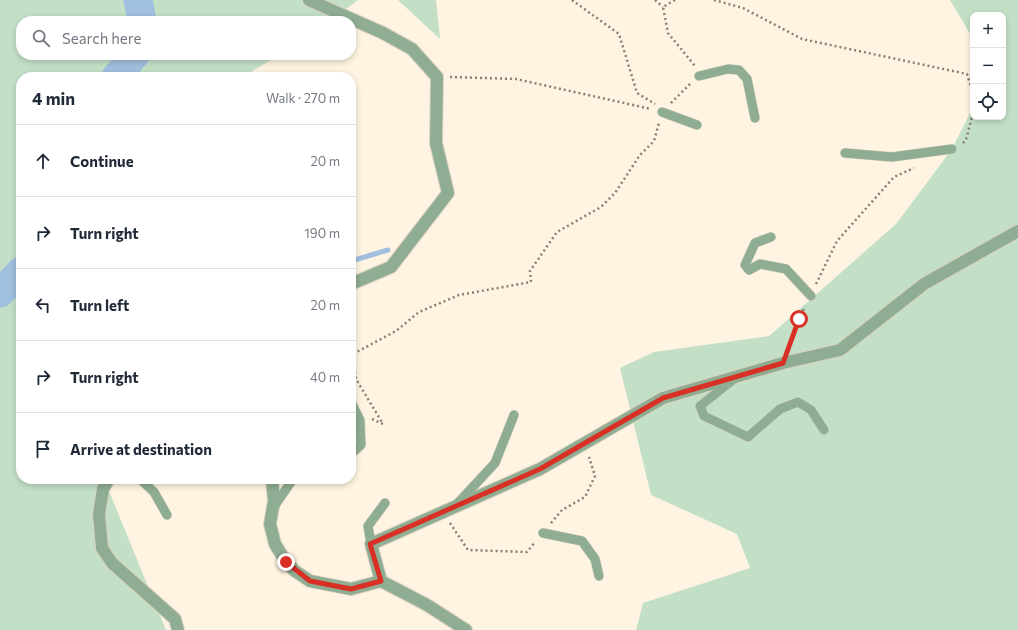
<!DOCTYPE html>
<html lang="en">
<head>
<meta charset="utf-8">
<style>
	body { margin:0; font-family:Commissioner,sans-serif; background:#f2f2f3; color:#1f2937 }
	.controls { position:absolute; right:12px; top:12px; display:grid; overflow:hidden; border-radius:8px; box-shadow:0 2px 6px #0003 }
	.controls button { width:36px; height:36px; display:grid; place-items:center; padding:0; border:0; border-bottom:1px solid #e0e1e3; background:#fff; color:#1f2937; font:20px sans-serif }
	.stop { position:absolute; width:12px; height:12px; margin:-9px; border:3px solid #d93025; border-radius:50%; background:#fff }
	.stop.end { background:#d93025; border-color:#fff; box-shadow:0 1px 4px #0008 }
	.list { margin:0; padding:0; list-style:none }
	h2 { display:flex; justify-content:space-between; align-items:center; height:52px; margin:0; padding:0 16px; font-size:17px }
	h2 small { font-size:13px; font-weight:400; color:#747a83 }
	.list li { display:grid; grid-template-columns:26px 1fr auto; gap:12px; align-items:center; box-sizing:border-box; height:72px; padding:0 16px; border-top:1px solid #e0e1e3 }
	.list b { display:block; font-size:15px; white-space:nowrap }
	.list em { font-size:13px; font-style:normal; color:#747a83 }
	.icon { flex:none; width:22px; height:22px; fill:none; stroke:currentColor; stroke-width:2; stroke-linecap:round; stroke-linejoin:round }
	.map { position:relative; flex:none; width:1018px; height:630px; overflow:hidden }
	.search { position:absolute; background:#fff; box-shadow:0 2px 6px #0003; left:16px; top:16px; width:340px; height:44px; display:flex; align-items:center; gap:10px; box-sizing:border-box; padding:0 14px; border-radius:16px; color:#747a83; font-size:15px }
	.panel { position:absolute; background:#fff; box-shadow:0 2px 6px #0003; left:16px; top:72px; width:340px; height:412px; border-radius:16px }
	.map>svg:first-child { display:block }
	.green { fill:#c3e0c7 }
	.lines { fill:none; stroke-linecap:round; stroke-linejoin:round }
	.stream { stroke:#a1bfde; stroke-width:5 }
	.river { stroke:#a1bfde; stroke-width:29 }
	.lane-casing { stroke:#dbd1c0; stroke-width:10 }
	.street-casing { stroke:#dbd1c0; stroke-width:14 }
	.path { stroke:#888074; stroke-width:2.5; stroke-dasharray:2 3; stroke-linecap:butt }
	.lane { stroke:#8ead92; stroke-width:9 }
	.street { stroke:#8ead92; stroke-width:12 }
	.route { stroke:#d93025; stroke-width:5 }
</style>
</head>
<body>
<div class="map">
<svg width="1018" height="630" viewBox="0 0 1018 630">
	<rect width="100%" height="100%" fill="#fff4e1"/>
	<g class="green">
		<polygon points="0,0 358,0 330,21 21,21 21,55 280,55 242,77 21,77 21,479 104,479 166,630 0,630"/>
		<polygon points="398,0 436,0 440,39"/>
		<polygon points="950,0 1018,0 1018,630 636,630 643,603 750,568 737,534 651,495 620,368 654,352 769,336 896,224 952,149 973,107 973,117 1003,117 1003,15 973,15 973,39"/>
	</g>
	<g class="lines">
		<polyline class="stream" points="351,261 388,250"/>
		<g class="river">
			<polyline points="138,0 142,21"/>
			<polyline points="116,77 135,55"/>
			<polyline points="0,293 21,271"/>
		</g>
		<defs>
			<g id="lane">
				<polyline points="699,76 728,69 739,70 747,79 755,118"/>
				<polyline points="662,112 697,125"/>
				<polyline points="845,153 892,157 952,149"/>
				<polyline points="771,237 755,243 745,265 749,270 760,264 786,269 811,296"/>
				<polyline points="734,379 700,406 704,416 748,437 780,409 798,402 811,410 824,430"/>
				<polyline points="351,402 360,420 361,445 351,454"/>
				<polyline points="140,479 154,492 167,515"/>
				<polyline points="458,503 495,463 514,415"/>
				<polyline points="273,508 293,479"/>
				<polyline points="543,533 582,541 595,559 599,576"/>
				<polyline points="371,544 368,526 385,503"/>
			</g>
			<g id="street">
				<polyline points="309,0 383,33 412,49 437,77 436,143 448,193 391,267 351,284"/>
				<polyline points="109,479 103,489 99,514 102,548 112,563 175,619 178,630"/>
				<polyline points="272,479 274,501 270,524 275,544 286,562 295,571 310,581 351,589 381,581 427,605 466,630"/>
				<polyline points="381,581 371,544 540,469 663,398 783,363 840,350 924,284 1018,231"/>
			</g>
		</defs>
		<use href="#lane" class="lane-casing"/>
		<use href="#street" class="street-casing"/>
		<g class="path">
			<polyline points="572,0 619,34 637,93 655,104"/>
			<polyline points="655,0 663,7"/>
			<polyline points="675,0 663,7 668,33 695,66"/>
			<polyline points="714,0 743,8 802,39 967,74 973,94"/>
			<polyline points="450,77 516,79 651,109"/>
			<polyline points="671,103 690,84"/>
			<polyline points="963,143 966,140 973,112"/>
			<polyline points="816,284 837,241 894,177 914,168"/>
			<polyline points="788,348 805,306"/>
			<polyline points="372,419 383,424 356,379 353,354 396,331 419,312 459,295 531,282 530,271 557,232 601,207 615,193 640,155 654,141 659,123"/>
			<polyline points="450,523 468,550 527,552 535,542"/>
			<polyline points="551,523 562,510 585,497 595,476 589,457"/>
		</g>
		<use href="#lane" class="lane"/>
		<use href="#street" class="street"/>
	</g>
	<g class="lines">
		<polyline class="route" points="286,562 310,581 351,589 381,581 370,544 540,469 663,398 783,363 799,319"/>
	</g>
</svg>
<div class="controls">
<button>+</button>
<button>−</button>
<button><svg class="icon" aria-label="locate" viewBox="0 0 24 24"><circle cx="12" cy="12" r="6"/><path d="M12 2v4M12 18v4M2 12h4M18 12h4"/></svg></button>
</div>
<div class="stop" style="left:799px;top:319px"></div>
<div class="stop end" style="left:286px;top:562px"></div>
<div class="search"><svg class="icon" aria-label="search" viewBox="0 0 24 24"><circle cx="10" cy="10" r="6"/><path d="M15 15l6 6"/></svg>Search here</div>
<section class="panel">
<h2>4 min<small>Walk · 270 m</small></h2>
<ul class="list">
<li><svg class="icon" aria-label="ahead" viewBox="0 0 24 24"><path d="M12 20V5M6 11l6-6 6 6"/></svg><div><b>Continue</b></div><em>20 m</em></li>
<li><svg class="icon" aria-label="right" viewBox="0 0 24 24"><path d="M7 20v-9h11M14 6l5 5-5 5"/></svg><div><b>Turn right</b></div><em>190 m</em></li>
<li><svg class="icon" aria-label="left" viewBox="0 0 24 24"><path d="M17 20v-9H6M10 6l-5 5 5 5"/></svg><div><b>Turn left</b></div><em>20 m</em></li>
<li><svg class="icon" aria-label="right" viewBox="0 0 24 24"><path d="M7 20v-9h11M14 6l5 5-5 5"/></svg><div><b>Turn right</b></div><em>40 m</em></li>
<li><svg class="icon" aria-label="arrive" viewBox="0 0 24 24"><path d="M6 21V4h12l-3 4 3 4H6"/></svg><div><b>Arrive at destination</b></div></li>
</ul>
</section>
</div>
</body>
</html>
